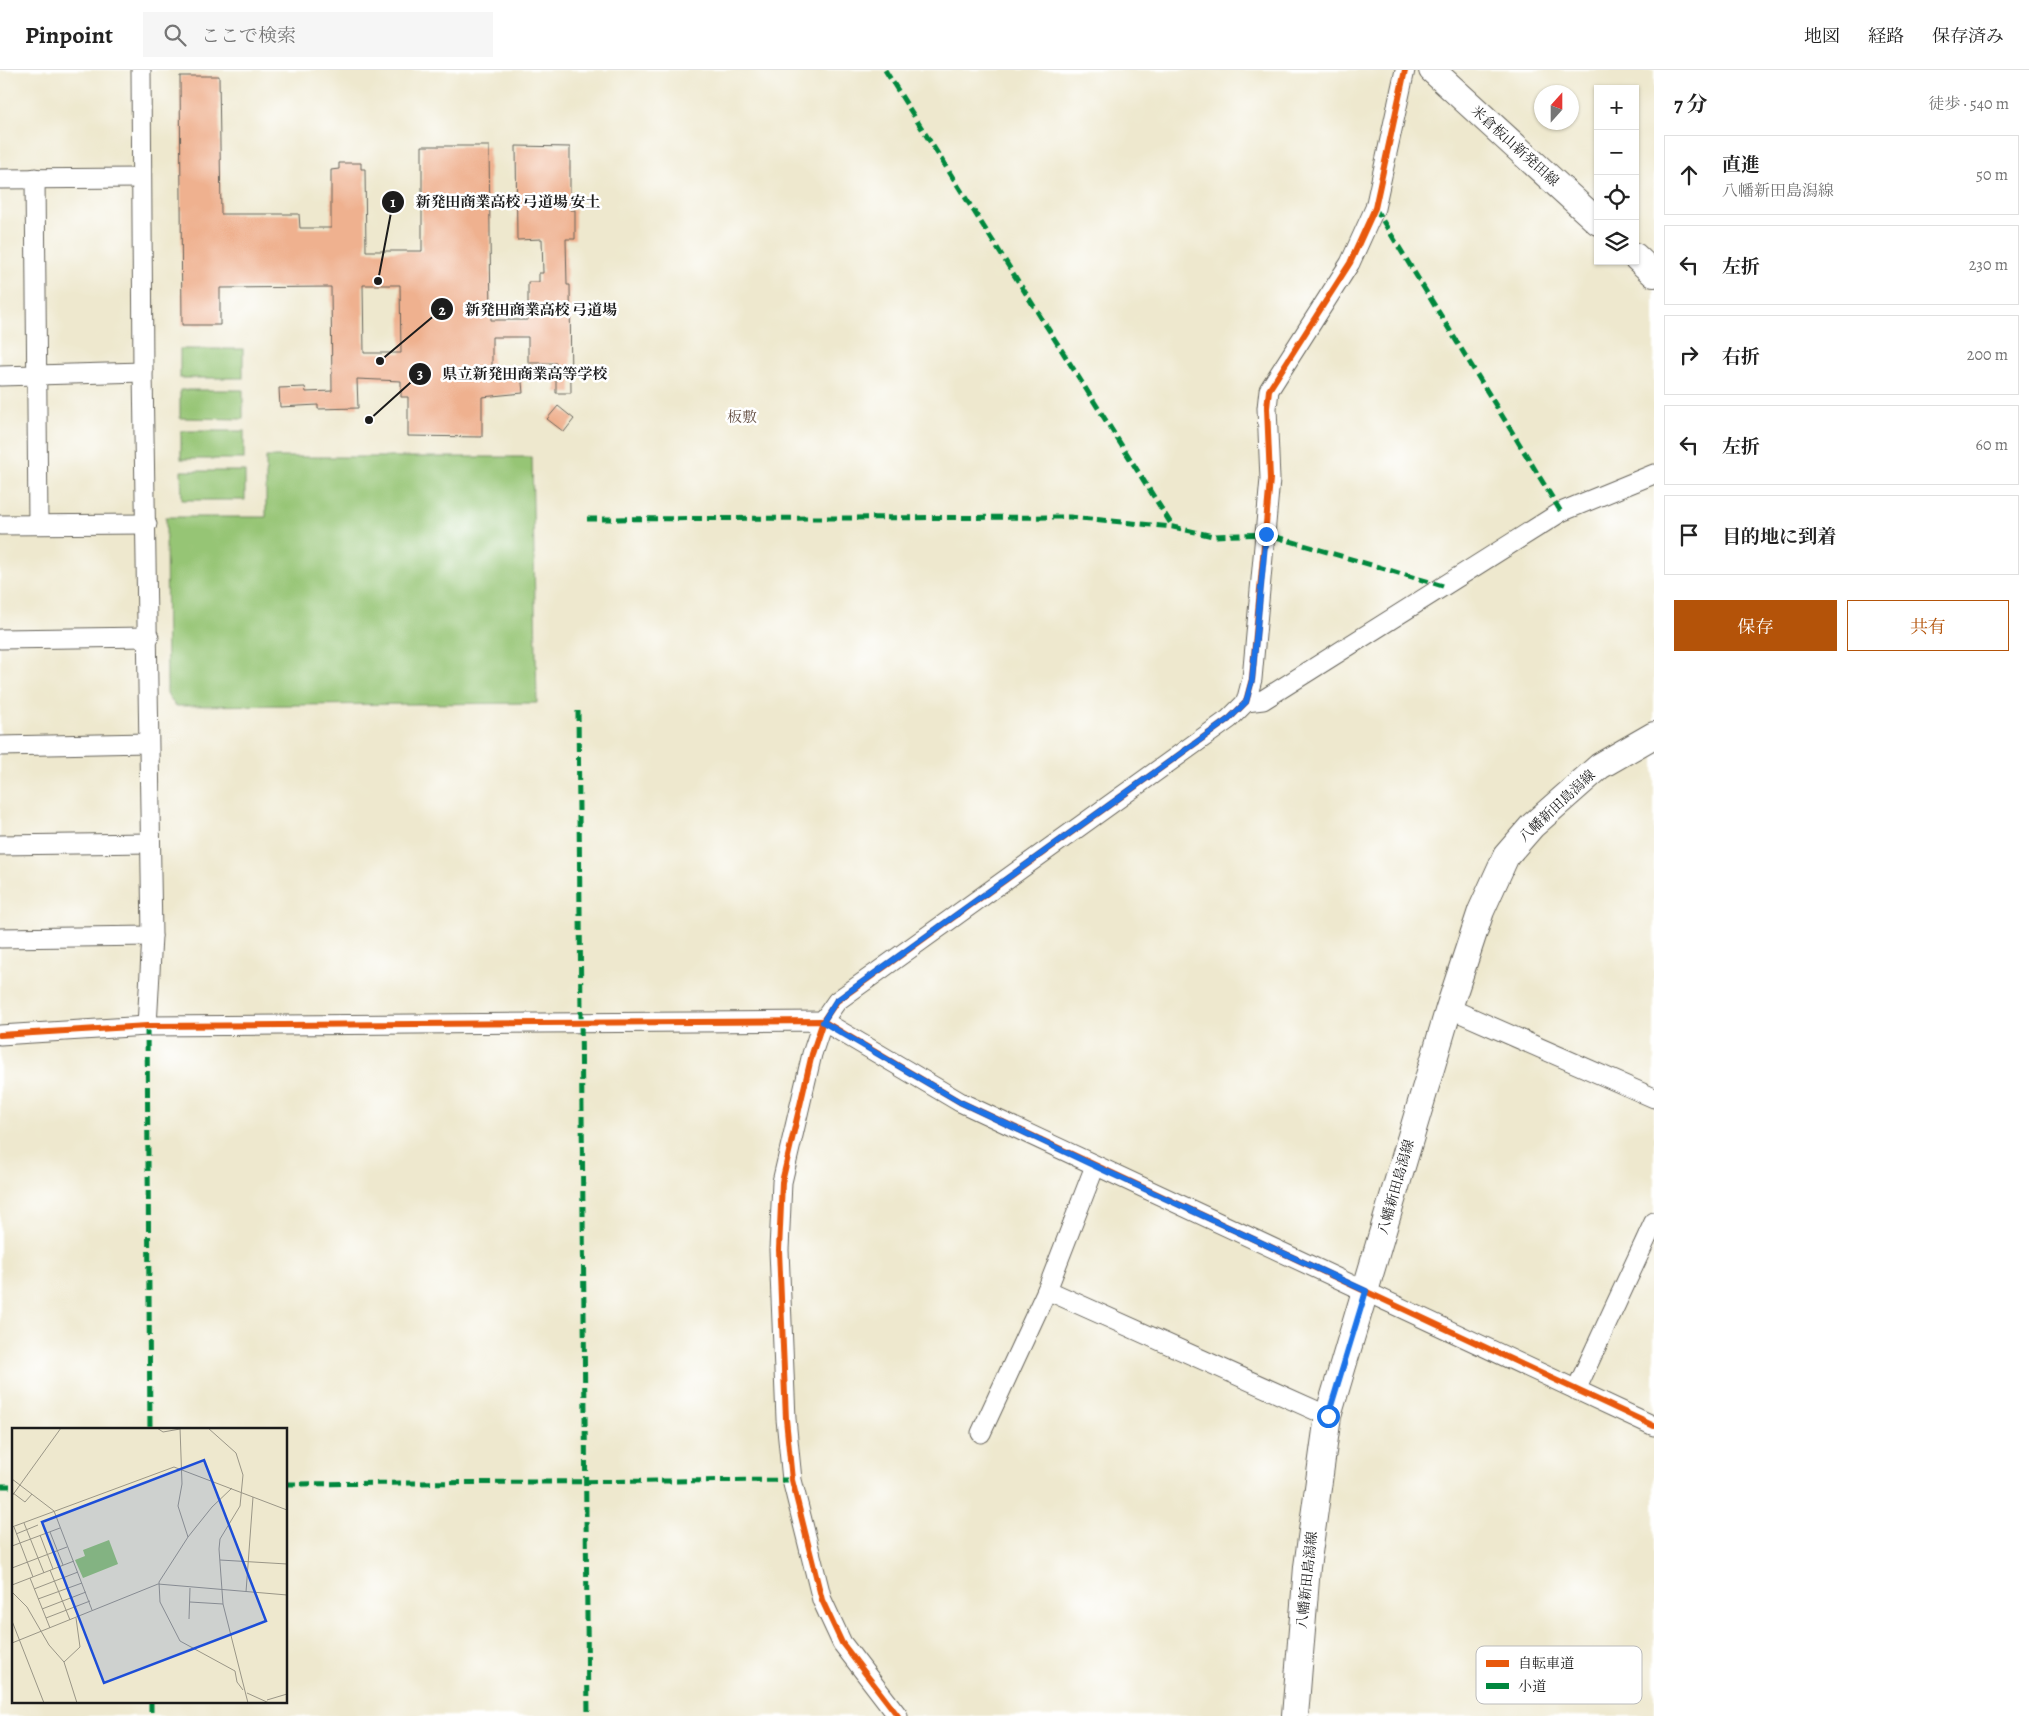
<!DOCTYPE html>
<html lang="ja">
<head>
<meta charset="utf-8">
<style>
	body { margin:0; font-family:Alegreya,"Noto Serif JP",serif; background:#f6f6f6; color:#222 }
	.controls { position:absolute; right:15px; top:15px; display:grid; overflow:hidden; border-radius:0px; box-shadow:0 1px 4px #0004 }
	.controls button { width:45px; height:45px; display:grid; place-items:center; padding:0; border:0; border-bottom:1px solid #e0e0e0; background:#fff; color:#222; font:25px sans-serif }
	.compass { position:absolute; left:1534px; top:15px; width:45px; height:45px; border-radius:50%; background:#fff; box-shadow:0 1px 4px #0004; rotate:21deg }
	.stop { position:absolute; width:15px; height:15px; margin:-11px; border:4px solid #1a73e8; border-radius:50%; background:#fff }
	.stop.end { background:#1a73e8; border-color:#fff; box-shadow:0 1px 5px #0008 }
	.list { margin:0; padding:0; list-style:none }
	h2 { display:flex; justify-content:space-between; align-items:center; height:65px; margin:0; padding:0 20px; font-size:21px }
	h2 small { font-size:16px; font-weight:400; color:#767676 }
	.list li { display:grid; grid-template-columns:32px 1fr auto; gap:15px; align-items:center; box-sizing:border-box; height:80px; margin:0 10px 10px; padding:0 10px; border:1px solid #e0e0e0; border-radius:0px }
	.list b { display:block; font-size:19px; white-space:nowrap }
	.list p { margin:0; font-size:16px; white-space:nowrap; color:#767676 }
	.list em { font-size:16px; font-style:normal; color:#767676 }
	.actions { display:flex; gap:10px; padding:15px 20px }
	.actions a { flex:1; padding:11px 0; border:1px solid #b45309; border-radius:0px; text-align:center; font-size:18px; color:#b45309 }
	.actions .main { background:#b45309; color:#fff }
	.icon { flex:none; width:28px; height:28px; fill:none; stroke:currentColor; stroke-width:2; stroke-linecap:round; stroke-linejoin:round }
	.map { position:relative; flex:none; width:1654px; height:1646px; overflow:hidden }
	header { display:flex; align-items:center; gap:30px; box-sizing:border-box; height:70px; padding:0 25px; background:#fff; border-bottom:1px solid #e0e0e0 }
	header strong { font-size:24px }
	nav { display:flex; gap:28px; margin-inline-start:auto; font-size:18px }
	.search { width:350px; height:45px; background:#f6f6f6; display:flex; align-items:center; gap:12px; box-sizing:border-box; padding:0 18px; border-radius:0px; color:#767676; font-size:19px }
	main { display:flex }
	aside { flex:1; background:#fff }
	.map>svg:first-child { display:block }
	.green { fill:#96c574; stroke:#597048 }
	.building { fill:#efb18f; fill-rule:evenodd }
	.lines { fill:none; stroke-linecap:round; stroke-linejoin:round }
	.street-casing { stroke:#66635a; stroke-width:21 }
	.secondary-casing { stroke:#66635a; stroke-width:28 }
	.street { stroke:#fff; stroke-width:19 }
	.secondary { stroke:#fff; stroke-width:26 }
	.quiet { stroke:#00873e; stroke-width:5; stroke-dasharray:10 5; stroke-linecap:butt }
	.cycleway-casing { stroke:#fff; stroke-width:9 }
	.cycleway { stroke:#e8590c; stroke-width:6 }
	.route { stroke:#1a73e8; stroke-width:6 }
	.labels { text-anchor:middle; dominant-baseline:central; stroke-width:5; stroke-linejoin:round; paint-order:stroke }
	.street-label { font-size:14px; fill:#1c1c1c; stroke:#fff }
	.neighbourhood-label { font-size:15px; fill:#665044; stroke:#fff }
	.inset-road { fill:none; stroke:#9a9687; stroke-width:1 }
	.view { fill:#1d4ed8; fill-opacity:0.15; stroke:#1d4ed8; stroke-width:2.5 }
	.inset-edge { fill:none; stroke:#1c1c1c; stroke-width:2.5 }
	.key { fill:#fff; stroke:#bbb; stroke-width:1 }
	.key-label { font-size:14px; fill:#1c1c1c }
	.leader { fill:none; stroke:#1c1c1c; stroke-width:2 }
	.callout-dot { fill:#1c1c1c; stroke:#fff; stroke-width:2 }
	.mark-label { font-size:15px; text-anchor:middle; font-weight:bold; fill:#fff }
	.callout-label { font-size:15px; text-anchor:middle; font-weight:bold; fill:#1c1c1c; stroke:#fff; stroke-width:5; stroke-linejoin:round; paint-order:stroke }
</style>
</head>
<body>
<header>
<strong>Pinpoint</strong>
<div class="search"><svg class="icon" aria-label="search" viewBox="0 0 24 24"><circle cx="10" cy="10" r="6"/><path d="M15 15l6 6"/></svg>ここで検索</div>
<nav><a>地図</a><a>経路</a><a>保存済み</a></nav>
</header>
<main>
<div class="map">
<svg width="1654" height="1646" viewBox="0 0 1654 1646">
	<rect width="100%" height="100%" fill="#fff"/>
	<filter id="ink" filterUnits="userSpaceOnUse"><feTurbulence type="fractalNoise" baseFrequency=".02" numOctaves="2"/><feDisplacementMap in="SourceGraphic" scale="10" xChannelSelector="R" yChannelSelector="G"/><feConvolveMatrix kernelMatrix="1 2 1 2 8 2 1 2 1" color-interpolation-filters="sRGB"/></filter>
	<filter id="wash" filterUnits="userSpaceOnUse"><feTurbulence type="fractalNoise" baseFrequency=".0096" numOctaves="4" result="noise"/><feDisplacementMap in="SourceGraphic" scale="20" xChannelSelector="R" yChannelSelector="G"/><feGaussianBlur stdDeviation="1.12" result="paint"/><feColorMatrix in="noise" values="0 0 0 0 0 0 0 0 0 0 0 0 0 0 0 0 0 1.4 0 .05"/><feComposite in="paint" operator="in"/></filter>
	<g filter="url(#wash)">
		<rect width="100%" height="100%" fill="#eee8ce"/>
		<g class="green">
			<rect x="180" y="279" width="63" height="29"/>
			<polygon points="180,320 243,320 243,349 180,348"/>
			<rect x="181" y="361" width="63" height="28"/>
			<polygon points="266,387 532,387 537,633 175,636 167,623 166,447 266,447"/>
			<polygon points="181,401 245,401 245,430 182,430"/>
		</g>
		<g id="blocks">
			<g class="building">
				<path d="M180,6H219L221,144H299L300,158H331V100L339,99V93H361V99H365L366,181H422V76H489L491,250H528V212H539V203H543L542,169L517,170L516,76L570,77V140H575V169H566L567,215H570L571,323H556V293H528V267H492V304L521,302L523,323L482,327V367L408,366V327H401V311L357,309L358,338L318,339V335L280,337L279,318L305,317L306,322L332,321L331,217L220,218V255H182ZM363,215H400L401,283H364Z"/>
				<polygon points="558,336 574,349 564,362 547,349"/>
			</g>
		</g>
	</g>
	<g filter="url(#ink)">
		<use href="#blocks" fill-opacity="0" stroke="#66635a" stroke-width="1"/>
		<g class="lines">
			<defs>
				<g id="street">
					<polyline points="141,0 143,302 152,866 147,956"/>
					<polyline points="35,108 38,454"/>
					<polyline points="0,109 141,108"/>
					<polyline points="0,306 143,302"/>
					<polyline points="0,455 147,454"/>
					<polyline points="0,569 149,567"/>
					<polyline points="1246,632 1263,630 1561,442 1654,404"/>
					<polyline points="0,676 148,673"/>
					<polyline points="0,775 150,773"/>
					<polyline points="0,868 152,866"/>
					<polyline points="1449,938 1654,1028"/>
					<polyline points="0,965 147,956 823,951 960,1032 1654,1356"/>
					<polyline points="1047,1220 1328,1346"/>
					<polyline points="1576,1320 1654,1152"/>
					<polyline points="981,1363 1047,1220 1095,1096"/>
					<polyline points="898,1646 842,1573 822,1530 792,1410 786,1349 779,1180 782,1112 812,984 823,951 837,931 1229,649 1246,632 1252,609 1270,409 1267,338 1269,320 1350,193 1375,138 1405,0"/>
				</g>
				<g id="secondary">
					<polyline points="1432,0 1598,152"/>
					<polyline points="1635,186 1654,204"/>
					<polyline points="1295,1646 1307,1497 1328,1346 1449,938 1481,841 1506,786 1532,756 1600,696 1654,665"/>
				</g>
			</defs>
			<use href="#street" class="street-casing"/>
			<use href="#secondary" class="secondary-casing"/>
			<use href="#street" class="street"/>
			<use href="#secondary" class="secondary"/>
			<g class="quiet">
				<polyline points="885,0 1173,457"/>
				<polyline points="1375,138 1561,442"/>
				<polyline points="587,449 1070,447 1173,457 1213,466 1266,464 1443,516"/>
				<polyline points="578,641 588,1646"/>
				<polyline points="147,956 150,1360"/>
				<polyline points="286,1414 792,1410"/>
				<polyline points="0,1416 14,1416"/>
				<polyline points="151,1632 151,1646"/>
			</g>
			<defs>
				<g id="cycleway">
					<polyline points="0,965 147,956 823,951 960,1032 1654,1356"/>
					<polyline points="898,1646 842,1573 822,1530 792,1410 786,1349 779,1180 782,1112 812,984 823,951 837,931 1229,649 1246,632 1252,609 1270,409 1267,338 1269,320 1350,193 1375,138 1405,0"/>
				</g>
			</defs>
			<use href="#cycleway" class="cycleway-casing"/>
			<use href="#cycleway" class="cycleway"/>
		</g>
	</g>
	<g class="lines" filter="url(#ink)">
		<polyline class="route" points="1266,464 1252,610 1246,632 1229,649 836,931 823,952 960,1032 1095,1096 1366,1221 1328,1346"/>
	</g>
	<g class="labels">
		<g class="street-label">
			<text transform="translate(1515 76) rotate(42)">米倉板山新発田線</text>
			<text transform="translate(1557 736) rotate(-43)">八幡新田島潟線</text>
			<text transform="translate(1396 1117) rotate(-74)">八幡新田島潟線</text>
			<text transform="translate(1307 1510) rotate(-84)">八幡新田島潟線</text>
		</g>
		<g class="neighbourhood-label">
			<text x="742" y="347">板敷</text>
		</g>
	</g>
	<g transform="translate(12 1358)">
		<rect width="275" height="275" fill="#eee8ce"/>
		<path d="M97,112L106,136L71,150L63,132L73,128L71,122Z" fill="#96c574"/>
		<path class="inset-road" d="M145,0L151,4L168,1M168,0L170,56L166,78L176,109L147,154L148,174L168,213L223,243L225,254L231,262M196,0L224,25L231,47L228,78L208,111L207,121L211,176L236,275M0,51L42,83L80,182M1,65L13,74L20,66M0,68L49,0M12,95L32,145M0,99L162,39L275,82M2,99L21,149M38,104L51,137M4,106L26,97M28,107L41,141M176,109L200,79L220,60M0,118L48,100M208,132L275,136M0,140L55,119M38,142L58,192M18,150L38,200M0,157L62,133M22,161L66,144M0,164L15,179L37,217L52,234L65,275M234,164L241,69M26,171L70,155M178,174L211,176M30,181L74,164M34,190L78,173M177,191L178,160M0,193L32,275M0,215L146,156L275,167M52,234L68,219L64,190M235,265L257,275M255,272L275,266"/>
		<path class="view" d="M192,32L254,193L92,255L30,94Z"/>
		<rect width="275" height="275" class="inset-edge"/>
	</g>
	<rect x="1476" y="1576" width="166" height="58" rx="8" class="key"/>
	<rect x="1486" y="1590" width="23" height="7" fill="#e8590c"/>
	<rect x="1486" y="1613" width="23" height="6" fill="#00873e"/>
	<g class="key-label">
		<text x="1518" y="1598">自転車道</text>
		<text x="1518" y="1621">小道</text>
	</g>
	<path class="leader" d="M378 211L393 132M380 291L442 239M369 350L420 304"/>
	<g class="callout-dot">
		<circle cx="378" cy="211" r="5"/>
		<circle cx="380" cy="291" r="5"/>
		<circle cx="369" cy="350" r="5"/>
		<circle cx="393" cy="132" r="12"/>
		<circle cx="442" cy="239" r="12"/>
		<circle cx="420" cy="304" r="12"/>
	</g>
	<g class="mark-label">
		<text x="393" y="137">1</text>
		<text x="442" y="245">2</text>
		<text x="420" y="309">3</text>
	</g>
	<g class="callout-label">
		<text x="508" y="137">新発田商業高校 弓道場 安土</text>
		<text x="541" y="245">新発田商業高校 弓道場</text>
		<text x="525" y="309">県立新発田商業高等学校</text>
	</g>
</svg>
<div class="controls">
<button>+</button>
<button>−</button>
<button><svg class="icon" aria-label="locate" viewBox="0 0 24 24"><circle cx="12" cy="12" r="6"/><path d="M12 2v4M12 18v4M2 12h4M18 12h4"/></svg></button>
<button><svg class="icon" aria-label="layers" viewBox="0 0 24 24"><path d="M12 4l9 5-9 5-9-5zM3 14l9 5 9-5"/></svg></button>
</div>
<svg class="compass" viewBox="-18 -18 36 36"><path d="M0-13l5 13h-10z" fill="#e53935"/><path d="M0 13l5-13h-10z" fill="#767676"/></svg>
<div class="stop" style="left:1328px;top:1346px"></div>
<div class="stop end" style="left:1266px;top:464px"></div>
</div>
<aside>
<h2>7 分<small>徒歩 · 540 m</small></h2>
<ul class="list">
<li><svg class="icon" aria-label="ahead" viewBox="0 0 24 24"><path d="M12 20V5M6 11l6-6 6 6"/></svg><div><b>直進</b><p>八幡新田島潟線</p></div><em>50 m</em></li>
<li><svg class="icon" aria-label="left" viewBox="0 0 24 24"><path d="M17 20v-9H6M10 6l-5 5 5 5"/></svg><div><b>左折</b></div><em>230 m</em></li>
<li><svg class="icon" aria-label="right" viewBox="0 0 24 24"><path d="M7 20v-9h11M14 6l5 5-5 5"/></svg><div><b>右折</b></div><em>200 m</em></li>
<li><svg class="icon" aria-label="left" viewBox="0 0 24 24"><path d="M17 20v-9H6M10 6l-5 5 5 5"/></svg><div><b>左折</b></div><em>60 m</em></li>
<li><svg class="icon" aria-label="arrive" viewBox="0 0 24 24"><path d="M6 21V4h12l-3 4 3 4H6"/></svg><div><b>目的地に到着</b></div></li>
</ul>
<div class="actions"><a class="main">保存</a><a>共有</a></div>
</aside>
</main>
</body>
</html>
